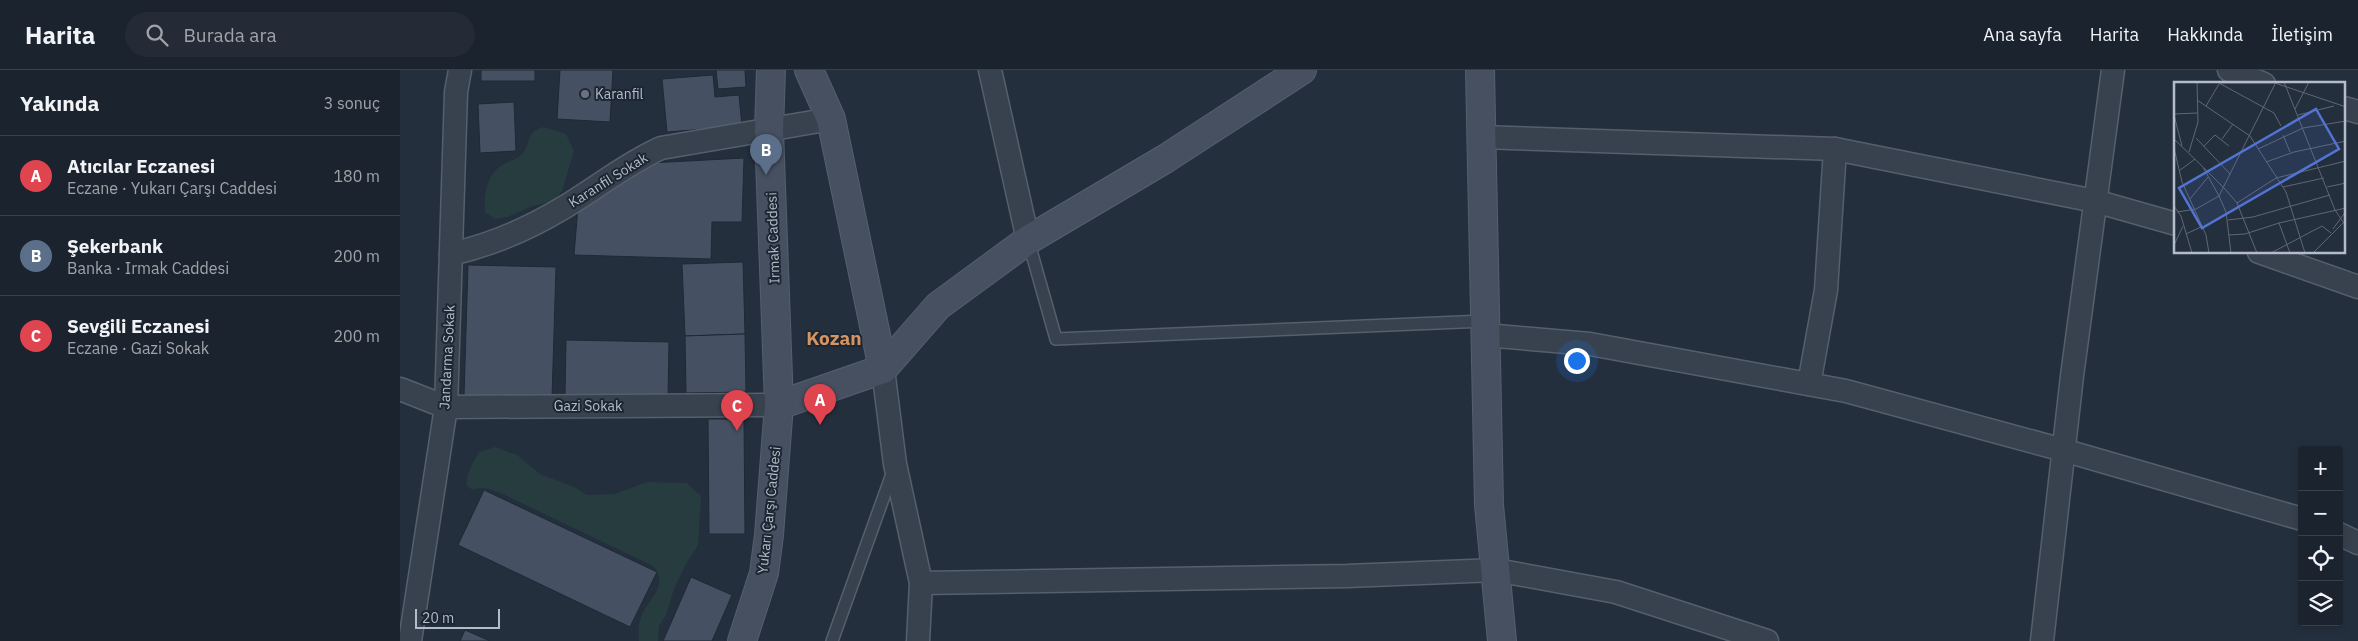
<!DOCTYPE html>
<html lang="tr">
<head>
<meta charset="utf-8">
<style>
	body { margin:0; font-family:"IBM Plex Sans",sans-serif; background:#242b36; color:#f1f3f6 }
	.controls { position:absolute; right:15px; bottom:15px; display:grid; overflow:hidden; border-radius:5px; box-shadow:0 2px 8px #0003 }
	.controls button { width:45px; height:45px; display:grid; place-items:center; padding:0; border:0; border-bottom:1px solid #39404a; background:#1b232e; color:#f1f3f6; font:25px sans-serif }
	.scale { position:absolute; left:15px; bottom:12px; width:85px; box-sizing:border-box; padding-left:5px; border:2px solid #b4bcc9; border-top:0; font-size:14px; line-height:18px; white-space:nowrap; color:#b4bcc9; -webkit-text-stroke:4px #1d2633; paint-order:stroke }
	.you { position:absolute; left:1176px; top:290px; width:18px; height:18px; margin:-12px; border:4px solid #fff; border-radius:50%; background:#1a73e8; box-shadow:0 0 0 8px #1a73e833 }
	.badge { display:grid; place-items:center; width:32px; height:32px; border-radius:50%; background:#8ab4f8; color:#fff; font-size:16px; font-weight:700 }
	.pin { position:absolute; translate:-50% -41px; filter:drop-shadow(0 1px 2px #0008) }
	.pin::after { content:''; position:absolute; top:26px; width:18px; height:15px; background:inherit; clip-path:polygon(0 0,100% 0,50% 100%) }
	.list { margin:0; padding:0; list-style:none }
	h2 { display:flex; justify-content:space-between; align-items:center; height:65px; margin:0; padding:0 20px; font-size:21px }
	h2 small { font-size:16px; font-weight:400; color:#a0a4aa }
	.list li { display:grid; grid-template-columns:32px 1fr auto; gap:15px; align-items:center; box-sizing:border-box; height:80px; padding:0 20px; border-top:1px solid #39404a }
	.list b { display:block; font-size:19px; white-space:nowrap }
	.list p { margin:0; font-size:16px; white-space:nowrap; color:#a0a4aa }
	.list em { font-size:16px; font-style:normal; color:#a0a4aa }
	.icon { flex:none; width:28px; height:28px; fill:none; stroke:currentColor; stroke-width:2; stroke-linecap:round; stroke-linejoin:round }
	.map { position:relative; flex:none; width:1958px; height:571px; overflow:hidden }
	header { display:flex; align-items:center; gap:30px; box-sizing:border-box; height:70px; padding:0 25px; background:#1b232e; border-bottom:1px solid #39404a }
	header strong { font-size:24px }
	nav { display:flex; gap:28px; margin-inline-start:auto; font-size:18px }
	.search { width:350px; height:45px; background:#242b36; display:flex; align-items:center; gap:12px; box-sizing:border-box; padding:0 18px; border-radius:28px; color:#a0a4aa; font-size:19px }
	main { display:flex }
	aside { flex:1; background:#1b232e }
	.map>svg:first-child { display:block }
	.green { fill:#263c3f }
	.building { fill:#455162; stroke:#1f2835 }
	.lines { fill:none; stroke-linecap:round; stroke-linejoin:round }
	.lane-casing { stroke:#565f6c; stroke-width:14 }
	.street-casing { stroke:#565f6c; stroke-width:25 }
	.secondary-casing { stroke:#565f6c; stroke-width:30 }
	.lane { stroke:#38414e; stroke-width:11 }
	.street { stroke:#38414e; stroke-width:22 }
	.secondary { stroke:#465061; stroke-width:28 }
	.worship-dot { fill:#6b7280; stroke:#1d2633; stroke-width:2 }
	.labels { text-anchor:middle; dominant-baseline:central; stroke-width:4; stroke-linejoin:round; paint-order:stroke }
	.poi-label { font-size:14px; fill:#b4bcc9; stroke:#1d2633; text-anchor:start }
	.street-label { font-size:14px; fill:#b4bcc9; stroke:#1d2633 }
	.district-label { font-size:19px; font-weight:bold; fill:#d59563; stroke:#1d2633 }
	.inset-road { fill:none; stroke:#5e6776; stroke-width:1 }
	.view { fill:#5274d3; fill-opacity:0.15; stroke:#5274d3; stroke-width:2.5 }
	.inset-edge { fill:none; stroke:#b4bcc9; stroke-width:2.5 }
</style>
</head>
<body>
<header>
<strong>Harita</strong>
<div class="search"><svg class="icon" aria-label="search" viewBox="0 0 24 24"><circle cx="10" cy="10" r="6"/><path d="M15 15l6 6"/></svg>Burada ara</div>
<nav><a>Ana sayfa</a><a>Harita</a><a>Hakkında</a><a>İletişim</a></nav>
</header>
<main>
<aside>
<h2>Yakında<small>3 sonuç</small></h2>
<ul class="list">
<li><span class="badge" style="background:#e0444e">A</span><div><b>Atıcılar Eczanesi</b><p>Eczane · Yukarı Çarşı Caddesi</p></div><em>180 m</em></li>
<li><span class="badge" style="background:#5c6f8a">B</span><div><b>Şekerbank</b><p>Banka · Irmak Caddesi</p></div><em>200 m</em></li>
<li><span class="badge" style="background:#e0444e">C</span><div><b>Sevgili Eczanesi</b><p>Eczane · Gazi Sokak</p></div><em>200 m</em></li>
</ul>
</aside>
<div class="map">
<svg width="1958" height="571" viewBox="0 0 1958 571">
	<rect width="100%" height="100%" fill="#242f3e"/>
	<g class="green">
		<path d="M143,57L166,64L174,81L162,121L154,131L133,136L107,147L95,149L85,142C83,126 87,104 102,95C109,91 117,90 123,83C132,72 124,64 143,57Z"/>
		<path d="M95,377L117,385L140,404L174,417L187,425L215,424L247,412L287,413L301,426L298,475L286,494L274,519L266,545L259,556L258,571H239C239,565 238,557 240,551C245,529 271,518 253,496L105,425C95,421 84,415 73,420L67,416C65,404 74,392 79,382Z"/>
	</g>
	<g class="building">
		<rect x="81" y="0" width="54" height="11"/>
		<polygon points="160,0 213,0 210,52 157,49"/>
		<polygon points="316,0 345,0 346,17 318,19"/>
		<polygon points="313,5 315,27 339,25 342,56 267,62 262,9"/>
		<polygon points="114,32 116,81 80,83 78,34"/>
		<polygon points="344,88 342,152 312,152 311,189 174,185 178,137 250,93"/>
		<polygon points="343,192 345,264 285,266 282,194"/>
		<polygon points="68,195 156,197 152,328 64,326"/>
		<polygon points="345,264 346,322 286,323 285,266"/>
		<polygon points="166,270 269,272 268,327 165,325"/>
		<polygon points="308,349 344,349 345,464 309,464"/>
		<polygon points="84,420 257,502 230,557 58,475"/>
		<polygon points="291,507 332,525 312,571 263,571"/>
		<polygon points="65,560 90,571 60,571"/>
	</g>
	<g class="lines">
		<defs>
			<g id="lane">
				<polyline points="628,170 656,269 1085,251"/>
				<polyline points="432,571 493,401"/>
			</g>
			<g id="street">
				<polyline points="590,0 628,170"/>
				<polyline points="1829,0 1864,14"/>
				<polyline points="1944,38 1958,42"/>
				<polyline points="1080,67 1435,79 1695,131 1776,154"/>
				<polyline points="1859,182 1958,217"/>
				<path d="M51,184C91,175 128,159 163,138C196,118 226,94 261,78L431,49"/>
				<polyline points="1085,265 1190,274 1446,321 1663,380 1902,449"/>
				<polyline points="483,299 495,394 521,513 518,571"/>
				<polyline points="1409,314 1426,220 1435,79"/>
				<polyline points="0,319 46,337 379,335"/>
				<polyline points="1939,464 1958,473"/>
				<polyline points="521,513 947,506 1096,500 1216,522 1367,571"/>
				<polyline points="10,571 46,337 56,22 60,0"/>
				<polyline points="1642,571 1672,306 1713,0"/>
			</g>
			<g id="secondary">
				<polyline points="409,0 431,49 483,299"/>
				<polyline points="1080,0 1089,435 1102,571"/>
				<polyline points="379,335 483,299 538,236 628,170 765,89 902,0"/>
				<polyline points="342,571 364,503 369,465 379,335 369,61 371,0"/>
			</g>
		</defs>
		<use href="#lane" class="lane-casing"/>
		<use href="#street" class="street-casing"/>
		<use href="#secondary" class="secondary-casing"/>
		<use href="#lane" class="lane"/>
		<use href="#street" class="street"/>
		<use href="#secondary" class="secondary"/>
	</g>
	<circle class="worship-dot" cx="185" cy="24" r="5"/>
	<g class="labels">
		<g class="poi-label">
			<text x="195" y="24">Karanfil</text>
		</g>
		<g class="street-label">
			<text transform="translate(208 110) rotate(-32)">Karanfil Sokak</text>
			<text transform="translate(373 168) rotate(-92)">Irmak Caddesi</text>
			<text transform="translate(47 287) rotate(-87)">Jandarma Sokak</text>
			<text x="188" y="336">Gazi Sokak</text>
			<text transform="translate(369 440) rotate(-84)">Yukarı Çarşı Caddesi</text>
		</g>
		<g class="district-label">
			<text x="434" y="268">Kozan</text>
		</g>
	</g>
	<g transform="translate(1774 12)">
		<rect width="171" height="171" fill="#242f3e"/>
		<path class="inset-road" d="M110,0L161,128L169,140M23,18L76,54L112,110L131,171M32,24L45,2M121,27L135,0M0,32L23,31M0,33L8,64M124,33L160,24M107,44L100,31L45,1H101L172,25M109,53L116,70M22,56L56,92M0,57L29,85L45,114L52,130L57,171M48,57L59,42M30,64L41,53L55,64M0,66L8,100L32,153L35,171M84,67L129,46L172,39M15,70L24,40L23,0M92,80L120,70L172,59M30,86L51,107M5,89L21,77M109,105L150,96M153,105L172,101M51,107L63,121L83,171M45,114L102,0M16,117L34,95M63,121L102,96L172,79M0,124L7,134L18,171M3,130L22,127L45,114M54,138L79,135L156,113M105,141L116,171M159,147L172,129M12,152L29,144M55,153L71,152L105,141L172,126M0,163L9,144M97,171L148,144L157,151M139,171L172,138"/>
		<path class="view" d="M142,27L165,67L28,146L5,106Z"/>
		<rect width="171" height="171" class="inset-edge"/>
	</g>
</svg>
<div class="controls">
<button>+</button>
<button>−</button>
<button><svg class="icon" aria-label="locate" viewBox="0 0 24 24"><circle cx="12" cy="12" r="6"/><path d="M12 2v4M12 18v4M2 12h4M18 12h4"/></svg></button>
<button><svg class="icon" aria-label="layers" viewBox="0 0 24 24"><path d="M12 4l9 5-9 5-9-5zM3 14l9 5 9-5"/></svg></button>
</div>
<div class="scale">20 m</div>
<div class="you"></div>
<div class="pin badge" style="left:420px;top:355px;background:#e0444e">A</div>
<div class="pin badge" style="left:366px;top:105px;background:#5c6f8a">B</div>
<div class="pin badge" style="left:337px;top:361px;background:#e0444e">C</div>
</div>
</main>
</body>
</html>
